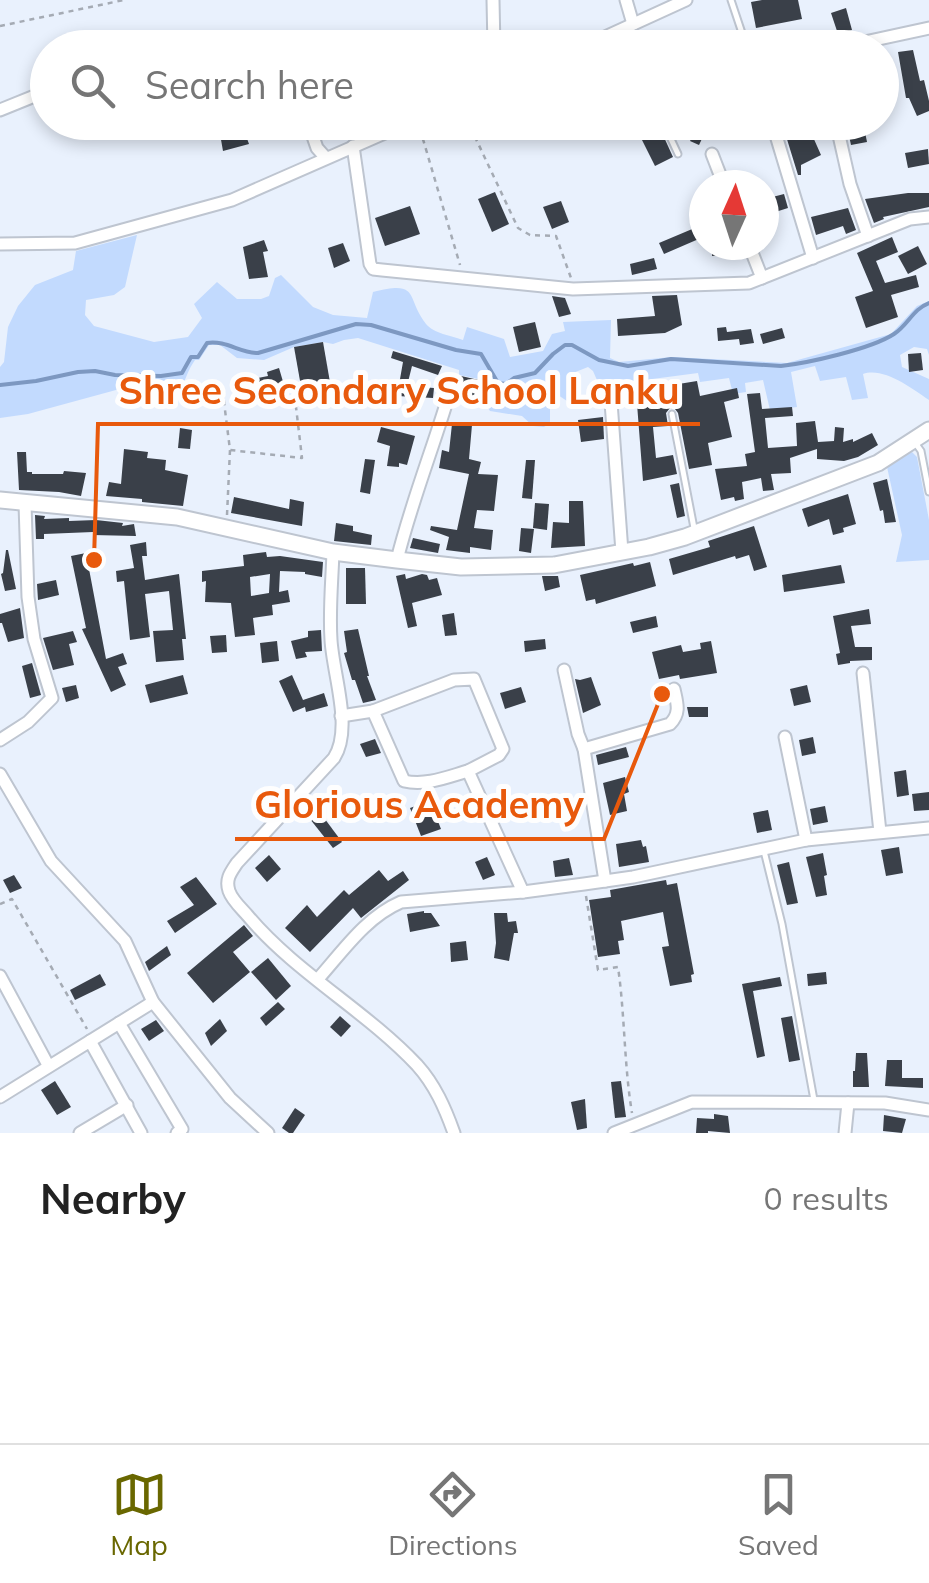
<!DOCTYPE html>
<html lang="en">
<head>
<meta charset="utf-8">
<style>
	body { margin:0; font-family:Mulish,sans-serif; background:#f2f2f2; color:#222 }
	.compass { position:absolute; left:689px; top:170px; width:90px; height:90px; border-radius:50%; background:#fff; box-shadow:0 5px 15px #0003; rotate:3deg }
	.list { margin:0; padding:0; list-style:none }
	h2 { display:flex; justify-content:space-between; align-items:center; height:130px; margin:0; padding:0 40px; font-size:42px }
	h2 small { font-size:32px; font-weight:400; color:#767676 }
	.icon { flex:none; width:55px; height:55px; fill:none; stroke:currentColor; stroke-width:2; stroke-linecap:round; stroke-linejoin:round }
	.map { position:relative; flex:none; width:929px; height:1133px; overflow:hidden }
	.search { position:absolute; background:#fff; box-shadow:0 5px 15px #0003; left:30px; right:30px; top:30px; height:110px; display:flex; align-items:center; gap:25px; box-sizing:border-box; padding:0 35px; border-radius:55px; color:#767676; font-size:38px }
	.sheet { height:310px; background:#fff }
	nav { display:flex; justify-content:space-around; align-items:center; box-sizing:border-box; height:140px; border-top:2px solid #e0e0e0; background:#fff; font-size:28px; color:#767676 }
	nav a { display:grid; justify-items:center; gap:5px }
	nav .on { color:#696700 }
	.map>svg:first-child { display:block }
	.green { fill:#c2dafe }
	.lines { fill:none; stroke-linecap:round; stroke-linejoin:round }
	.stream { stroke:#7d98c1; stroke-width:4 }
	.building { fill:#3a4049; fill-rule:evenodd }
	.lane-casing { stroke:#bec5d0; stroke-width:9 }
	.street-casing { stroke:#bec5d0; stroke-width:15 }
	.secondary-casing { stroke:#bec5d0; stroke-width:19 }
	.path { stroke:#a5abb4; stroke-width:2.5; stroke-dasharray:5 5; stroke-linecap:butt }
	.lane { stroke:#fff; stroke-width:5 }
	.street { stroke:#fff; stroke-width:11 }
	.secondary { stroke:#fff; stroke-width:15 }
	.leader { fill:none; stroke:#e8590c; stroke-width:4 }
	.callout-dot { fill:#e8590c; stroke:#fefefe; stroke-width:4 }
	.callout-label { font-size:38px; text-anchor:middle; font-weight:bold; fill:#e8590c; stroke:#fefefe; stroke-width:10; stroke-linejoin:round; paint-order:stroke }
</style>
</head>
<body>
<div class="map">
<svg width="929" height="1133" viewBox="0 0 929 1133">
	<rect width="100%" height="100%" fill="#e9f1fd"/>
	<g class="green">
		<path d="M137,235L125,287L114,295L86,300L85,315L94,326L154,342L188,337L202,318L194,304L217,282L237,299H261L269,296L275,278L281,275L313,307L333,315L367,318L373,292C421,280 405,297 426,324C433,333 452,336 463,340L467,327L504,339L510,357L543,351L552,334L565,331L563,322L611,320L610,358L619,362L672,357L787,363L891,334L917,306L929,301V355L927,349L914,347L900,355L902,367L929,379V400C911,388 884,367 863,374L868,398L852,400L846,377L820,381L815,366L791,372L797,407L770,410L763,380L745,383L746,392L733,394L729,378L700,382L698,373L637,381L618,390L609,392L600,387L593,371L588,367L573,373L574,396L567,401L558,395L550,398V423L544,427L533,426L522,416L490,411L488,408L493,382L459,375V370L358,338L344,340L333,344L323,342L294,347L264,360L237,358L220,345H209L199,360H195C187,371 185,382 179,394H168L165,385L116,390L28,414L0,418V367L4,362L8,327L18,306L35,285L73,270L76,251Z"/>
		<polygon points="912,452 917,457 929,520 929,560 896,562 902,535 887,467"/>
	</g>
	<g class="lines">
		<path class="stream" d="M0,385L36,381L78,372L95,371L115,375L161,376L182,373L191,357H198L207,343C226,340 240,353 258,353L356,324L371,325L456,350L481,354L498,383L506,384L514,378L535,373L553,354L565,345H572L599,360L628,366L671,359L781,366C808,363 871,349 894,334C908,325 913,309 929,303"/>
	</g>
	<g class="building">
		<polygon points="762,0 798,0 802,19 756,28 751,2"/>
		<polygon points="846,8 852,30 838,34 831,13"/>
		<polygon points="913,50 920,81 924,80 929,101 929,111 917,116 909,98 906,98 898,52"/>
		<polygon points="217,122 219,130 241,122 249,144 223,151 220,134 211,137 208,125"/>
		<polygon points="633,122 657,122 673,157 655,166"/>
		<polygon points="699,122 710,122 699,145 690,141"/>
		<polygon points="846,122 863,122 867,142 851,145"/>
		<polygon points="296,123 300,132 279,140 276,132"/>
		<polygon points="809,128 821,155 801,165 801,175 798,175 786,136"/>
		<polygon points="928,149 929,164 908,168 905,153"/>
		<polygon points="495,192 509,224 492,232 478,199"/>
		<polygon points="908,193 929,193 929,207 883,217 884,219 874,223 865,199"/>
		<polygon points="784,194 788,208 769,214 765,199"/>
		<polygon points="561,201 569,222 552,229 543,207"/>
		<polygon points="410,206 420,234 385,246 375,218"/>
		<polygon points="848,208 856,230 846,234 843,226 816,235 811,217"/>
		<polygon points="697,227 701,238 664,254 659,243"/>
		<polygon points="892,237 898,252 876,261 885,283 916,275 919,287 891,295 898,317 866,328 855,297 873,291 857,253"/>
		<polygon points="264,240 268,251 263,252 268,277 249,279 243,247"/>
		<polygon points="343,243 350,261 334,268 328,248"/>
		<polygon points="712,245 736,245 736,254 712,256"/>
		<polygon points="918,246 927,264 908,274 898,256"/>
		<polygon points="654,258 657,269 632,275 630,264"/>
		<polygon points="677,295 682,325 665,333 618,336 617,319 655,316 652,296"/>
		<polygon points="552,296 565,298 571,314 559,317"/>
		<polygon points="535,322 541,347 519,352 513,327"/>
		<polygon points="726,327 727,332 751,329 754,343 740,345 739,339 718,341 717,328"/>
		<polygon points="782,328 785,338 763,344 760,334"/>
		<polygon points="323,342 331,388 302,392 294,347"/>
		<polygon points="393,351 442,366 438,375 412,366 407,386 434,388 433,398 397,396 403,362 391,358"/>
		<polygon points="921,353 923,370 909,372 908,354"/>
		<polygon points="279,368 284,385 272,388 271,385 237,391 236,382 268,376 267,372"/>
		<polygon points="461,376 492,383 487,406 457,400 460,390 483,391 462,384"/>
		<polygon points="697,381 700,396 737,388 739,398 724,402 732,437 708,443 712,465 689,469 678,413 675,409 670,408 666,413 668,426 653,427 656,458 673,455 677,474 643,481 636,391"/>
		<polygon points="216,384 219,401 203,403 200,386"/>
		<polygon points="760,393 762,409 792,407 793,416 765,418 768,448 797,446 796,423 815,421 818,442 834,441 835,427 844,428 843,442 853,439 853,442 872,433 878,445 858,457 844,461 817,459 817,449 790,458 791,473 771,474 774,490 763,491 761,478 742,482 744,499 735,501 734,497 721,500 715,469 747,466 745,454 755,452 747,394"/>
		<polygon points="603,417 604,439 581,442 578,420"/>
		<polygon points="452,424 472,425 469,459 481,462 478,474 498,475 494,511 477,510 474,528 493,530 491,550 470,547 470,553 446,550 449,537 430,530 431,526 457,530 469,474 439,468 442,450 449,452"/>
		<polygon points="381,427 415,436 407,465 399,463 399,467 387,466 390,446 377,442"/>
		<polygon points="180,428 192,430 190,449 178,448"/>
		<polygon points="124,449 148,452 147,458 166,460 165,470 188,475 183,506 142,502 142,499 106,496 109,482 121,484"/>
		<polygon points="17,452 26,452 27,472 32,472 32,474 63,474 64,471 86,473 81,496 59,492 19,490"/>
		<polygon points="365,459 375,460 370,494 360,492"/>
		<polygon points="526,460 535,460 532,499 522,498"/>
		<polygon points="887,479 896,522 885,523 883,510 880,511 873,483"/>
		<polygon points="679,483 685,516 677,518 670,485"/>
		<polygon points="848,494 856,524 843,528 844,532 833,535 829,519 808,527 802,509"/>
		<polygon points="234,497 289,509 290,499 304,502 302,526 231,513"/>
		<polygon points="569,501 583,501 585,546 551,548 553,522 569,523"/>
		<polygon points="535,503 549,504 547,530 533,528"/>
		<polygon points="35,515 45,516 44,519 69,518 69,521 96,520 123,523 122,526 134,524 136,536 93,535 93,532 44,534 44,539 36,539"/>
		<polygon points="336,523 353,526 353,531 372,535 371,545 334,541"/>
		<polygon points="754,526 767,567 754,571 749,555 736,559 735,556 673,575 669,559 710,547 708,541"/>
		<polygon points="521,528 534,529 531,553 519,551"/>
		<polygon points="413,538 440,544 438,553 410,548"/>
		<polygon points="146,542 147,556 142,556 145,580 179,574 186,639 182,639 184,660 156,662 153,631 173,630 169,591 145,594 150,637 130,640 124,581 117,582 116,571 134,568 130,545"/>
		<polygon points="6,550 8,550 16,589 5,591 1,574 3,573"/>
		<path d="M266,552L267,557L280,556L323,562L322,577L305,574V572L280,571L279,592L288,590L290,602L272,605L273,615L253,618L255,635L235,637L231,603L205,602L206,581L202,582V571L244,566L243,555ZM270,574L269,593L251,596L250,577Z"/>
		<polygon points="86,553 106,659 123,653 127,664 118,667 126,685 111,692 82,629 86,628 71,556"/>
		<polygon points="650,562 656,586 596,604 595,599 586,601 580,575 633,563 634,566"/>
		<polygon points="841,565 845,583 784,592 782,575"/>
		<polygon points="346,568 365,568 366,604 346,604"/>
		<polygon points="405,574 406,579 422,574 427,575 429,580 437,578 442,595 412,603 417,626 408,628 396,576"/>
		<polygon points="542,576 558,576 560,587 545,591"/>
		<polygon points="56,580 59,595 38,600 37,584"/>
		<polygon points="20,608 24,638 8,642 2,623 0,623 0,614"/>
		<polygon points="869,609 871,624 851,626 855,647 872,647 872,660 850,661 850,663 838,665 836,654 840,653 833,616"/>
		<polygon points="454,613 457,635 445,636 442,615"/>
		<polygon points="656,616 658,627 633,633 630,622"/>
		<polygon points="358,629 369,676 367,676 376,700 363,703 355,680 352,680 344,653 347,652 344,631"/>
		<polygon points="321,630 322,651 305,652 307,657 296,659 291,641 308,637 308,631"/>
		<polygon points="73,631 77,642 69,644 74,665 53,670 43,638"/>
		<polygon points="226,635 227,652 212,653 210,636"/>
		<polygon points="545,639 546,649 525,652 524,641"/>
		<polygon points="277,641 279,661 262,663 260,643"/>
		<polygon points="711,641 717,673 680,679 679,675 659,679 652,652 681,645 683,652 701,649 700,643"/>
		<polygon points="32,663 41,695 30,698 22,666"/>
		<polygon points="183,675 188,694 150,703 145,685"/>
		<polygon points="292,675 303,700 324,693 328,706 306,712 305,707 293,712 279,681"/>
		<polygon points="591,677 601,705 583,713 575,679 580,680"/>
		<polygon points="76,685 79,698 66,702 62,688"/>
		<polygon points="807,685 811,702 794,706 790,689"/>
		<polygon points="521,687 526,702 505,709 500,693"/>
		<polygon points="687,707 708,707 708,717 689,717"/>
		<polygon points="813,737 816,753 802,756 799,740"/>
		<polygon points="375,739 381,753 366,757 360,744"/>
		<polygon points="626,747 629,757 598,765 596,755"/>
		<polygon points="906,770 909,795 897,797 894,772"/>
		<polygon points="625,777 629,792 624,794 627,811 610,815 603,783"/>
		<polygon points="929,792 929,810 914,811 912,794"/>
		<polygon points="430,801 441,829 421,836 410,808"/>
		<polygon points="825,806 828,822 813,825 810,809"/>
		<polygon points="316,807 342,842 333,848 306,814"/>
		<polygon points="768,810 772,830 757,833 753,813"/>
		<polygon points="641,840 643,847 646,846 649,862 619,867 616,844"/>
		<polygon points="899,847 903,873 886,876 881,850"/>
		<polygon points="823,853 827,875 824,876 827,895 816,897 806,857"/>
		<polygon points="269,855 281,869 267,882 255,868"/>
		<polygon points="487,857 495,875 483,880 475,862"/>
		<polygon points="569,858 573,875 555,877 553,861"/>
		<polygon points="789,862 798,903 787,905 777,865"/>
		<polygon points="379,870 388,881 403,871 409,880 361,918 353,908 310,952 285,928 307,905 317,917 344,890 349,895"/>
		<polygon points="14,875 22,888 10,893 3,880"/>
		<polygon points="196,877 217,904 175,933 167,921 194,905 180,887"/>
		<polygon points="666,880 667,885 677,883 694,974 691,975 692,982 670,986 662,947 669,946 663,912 621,921 624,940 618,941 620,954 598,957 589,900 611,897 610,890"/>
		<polygon points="424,911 424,913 431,913 440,926 410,932 407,914"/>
		<polygon points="494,913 507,913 508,922 516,921 518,933 514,933 509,961 494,958 496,943"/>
		<polygon points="244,925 253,936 233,952 250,972 213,1003 187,973"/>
		<polygon points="466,941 468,960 451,962 450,943"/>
		<polygon points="167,946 171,955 149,971 145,962"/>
		<polygon points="268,958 291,986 276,1000 251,972"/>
		<polygon points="826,972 827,984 808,986 807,974"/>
		<polygon points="100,974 106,985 75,1000 70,990"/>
		<polygon points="780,977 782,986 753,991 765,1056 757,1058 742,984"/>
		<polygon points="278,1002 285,1009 266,1026 260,1018"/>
		<polygon points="340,1016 351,1026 341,1037 330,1027"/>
		<polygon points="792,1016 800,1060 789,1062 781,1018"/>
		<polygon points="220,1019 227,1031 211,1046 205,1033"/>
		<polygon points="156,1020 164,1031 149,1041 141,1029"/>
		<polygon points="856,1053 867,1053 869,1087 853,1087 853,1071 855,1071"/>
		<polygon points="887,1060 902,1060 902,1078 923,1078 923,1088 885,1086"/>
		<polygon points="55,1081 71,1107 57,1115 41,1090"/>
		<polygon points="621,1081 626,1117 615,1118 611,1082"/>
		<polygon points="585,1099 587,1128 577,1130 571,1102"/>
		<polygon points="295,1108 305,1115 293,1133 289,1133 282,1128"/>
		<polygon points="714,1114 728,1116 730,1133 708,1131 708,1133 696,1133 697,1118 714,1119"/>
		<polygon points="884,1115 906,1119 902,1133 883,1131"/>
	</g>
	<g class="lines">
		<defs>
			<g id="lane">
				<polyline points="731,0 742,33 738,48"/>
				<polyline points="663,122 678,154"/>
				<polyline points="672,414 694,528"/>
				<polyline points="916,444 921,451 929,492"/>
				<polyline points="764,851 782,924 814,1100"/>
			</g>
			<g id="street">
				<polyline points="493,0 494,48"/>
				<polyline points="626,0 633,24"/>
				<polyline points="581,48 686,0"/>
				<polyline points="837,48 929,28"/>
				<polyline points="0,110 42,93"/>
				<polyline points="308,122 317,148 326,158"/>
				<polyline points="772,122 813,258"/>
				<polyline points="836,122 850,184 868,236"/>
				<polyline points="353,146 370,264 373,269 382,270 573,289 749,283 910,219 929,217"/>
				<polyline points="712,154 724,185"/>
				<polyline points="0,244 75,243 232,200 410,122"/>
				<polyline points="749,245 762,278"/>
				<polyline points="611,402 622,552"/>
				<path d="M333,552C332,581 329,611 331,640C333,675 353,728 334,758L237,863C231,872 225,879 229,891C232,900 241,908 248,916C296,973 365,1010 417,1065C435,1085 445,1108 454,1133"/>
				<path d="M397,560C412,499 436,441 453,381"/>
				<polyline points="564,670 578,734 584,749"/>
				<polyline points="863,673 880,832"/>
				<polyline points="373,711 454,680 474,679 503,749 499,755 468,771"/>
				<path d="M341,716L373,711L404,781C426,786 447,777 468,771L523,892"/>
				<polyline points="785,737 806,840"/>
				<polyline points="0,740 28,722 52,698 34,639 28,597 25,504"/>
				<polyline points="0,774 51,861 125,941 153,1002 230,1098 268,1133"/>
				<path d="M605,881L584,749L670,724C681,713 677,703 674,689"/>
				<polyline points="0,976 48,1065"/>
				<path d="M318,979C343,951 366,917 401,902L523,892L584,884L633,877L806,840L929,828"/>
				<polyline points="119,1023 182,1129 177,1133"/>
				<polyline points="90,1041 141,1133"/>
				<polyline points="0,1097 153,1002"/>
				<polyline points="80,1133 127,1105"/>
				<polyline points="614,1133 692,1102 885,1103 929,1110"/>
				<polyline points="845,1133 848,1103"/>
			</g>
			<polyline id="secondary" points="0,500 177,517 333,552 397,560 461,567 554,565 649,547 685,537 878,463 929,430"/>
		</defs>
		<use href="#lane" class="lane-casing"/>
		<use href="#street" class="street-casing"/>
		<use href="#secondary" class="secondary-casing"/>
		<g class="path">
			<polyline points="0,26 124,0"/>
			<polyline points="461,122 476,139 518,228 530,235 556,236 571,278"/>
			<polyline points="420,129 460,265"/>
			<polyline points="227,515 230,450 224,402 294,390 302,458 230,450"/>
			<path d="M586,896L598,970L618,967C625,1016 624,1065 632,1113"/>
			<polyline points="0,904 12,899 87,1029"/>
		</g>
		<use href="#lane" class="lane"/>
		<use href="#street" class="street"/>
		<use href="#secondary" class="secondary"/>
	</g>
	<path class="leader" d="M94 560L98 424H700M662 694L604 839H235"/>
	<g class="callout-dot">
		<circle cx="94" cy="560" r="10"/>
		<circle cx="662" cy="694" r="10"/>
	</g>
	<g class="callout-label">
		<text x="399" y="404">Shree Secondary School Lanku</text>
		<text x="419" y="818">Glorious Academy</text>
	</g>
</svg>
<svg class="compass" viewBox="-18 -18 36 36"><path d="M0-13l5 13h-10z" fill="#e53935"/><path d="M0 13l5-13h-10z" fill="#767676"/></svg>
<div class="search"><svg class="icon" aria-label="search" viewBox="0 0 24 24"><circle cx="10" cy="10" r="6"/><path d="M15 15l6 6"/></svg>Search here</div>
</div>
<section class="sheet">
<h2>Nearby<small>0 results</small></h2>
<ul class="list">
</ul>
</section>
<nav>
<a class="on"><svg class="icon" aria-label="map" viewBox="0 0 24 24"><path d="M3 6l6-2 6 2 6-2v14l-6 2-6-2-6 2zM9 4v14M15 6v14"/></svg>Map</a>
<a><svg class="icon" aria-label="directions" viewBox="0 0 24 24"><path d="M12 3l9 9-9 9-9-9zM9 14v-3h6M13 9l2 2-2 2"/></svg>Directions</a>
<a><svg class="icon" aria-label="saved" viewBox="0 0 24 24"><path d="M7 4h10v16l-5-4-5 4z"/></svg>Saved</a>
</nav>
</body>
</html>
